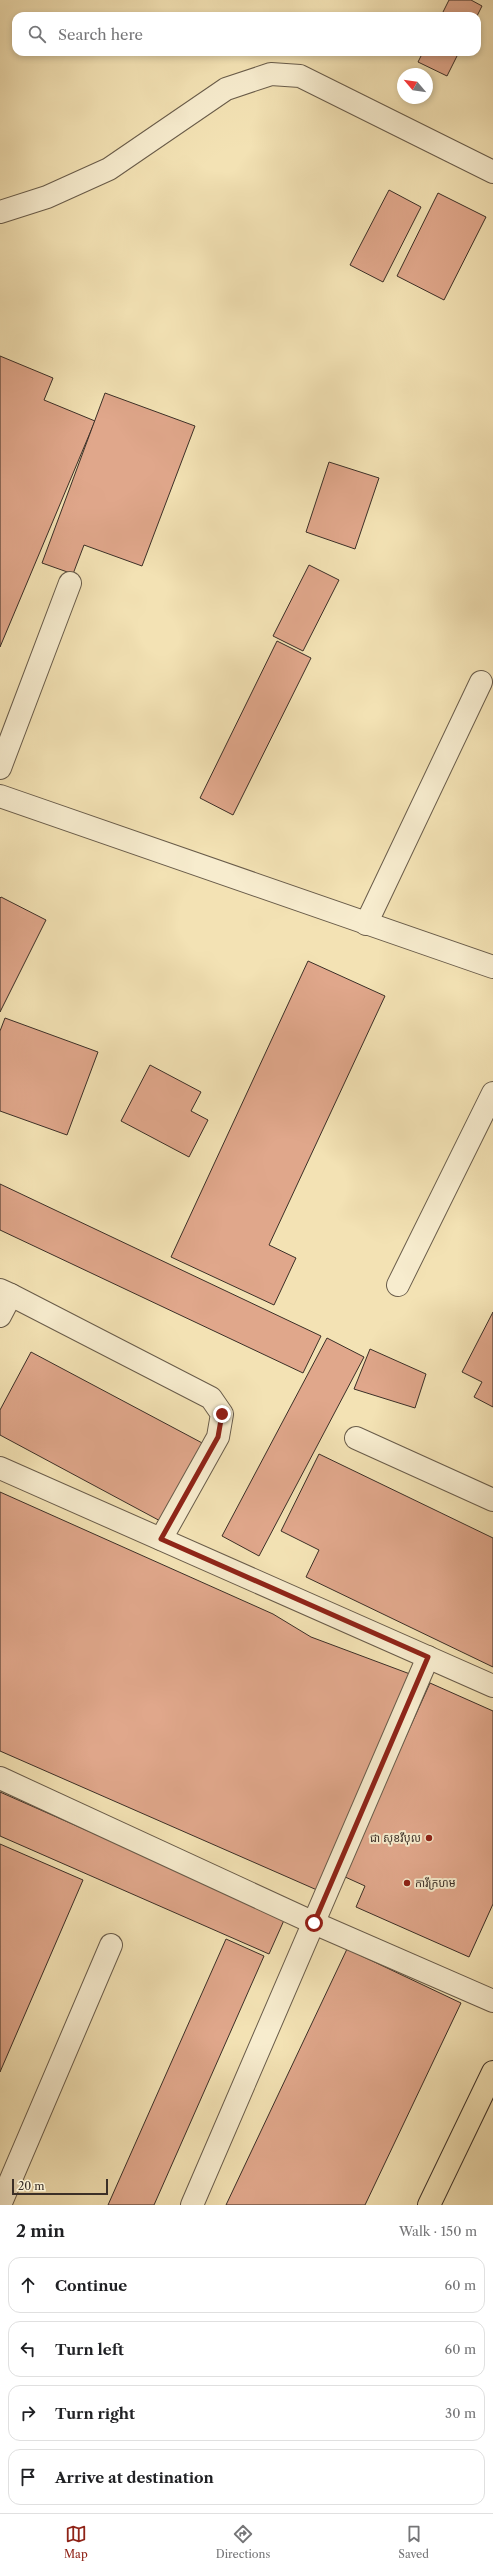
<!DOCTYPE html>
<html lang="en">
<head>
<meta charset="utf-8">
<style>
	body { margin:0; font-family:"Libre Caslon Text","Noto Sans Khmer",serif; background:#f6f6f6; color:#202124 }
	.compass { position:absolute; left:397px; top:68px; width:36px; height:36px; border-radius:50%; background:#fff; box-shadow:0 2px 6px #0003; rotate:299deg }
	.scale { position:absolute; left:12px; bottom:10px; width:96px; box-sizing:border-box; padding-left:4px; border:2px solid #3b2f27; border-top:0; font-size:11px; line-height:14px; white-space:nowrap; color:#3b2f27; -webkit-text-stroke:3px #f7ecce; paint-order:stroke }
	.stop { position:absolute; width:12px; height:12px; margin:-9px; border:3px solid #8f2418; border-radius:50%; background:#fff }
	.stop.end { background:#8f2418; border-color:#fff; box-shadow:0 1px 4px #0008 }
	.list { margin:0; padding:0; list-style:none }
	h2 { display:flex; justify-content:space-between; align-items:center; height:52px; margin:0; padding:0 16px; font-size:17px }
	h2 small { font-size:13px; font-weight:400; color:#757577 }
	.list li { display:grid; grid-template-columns:26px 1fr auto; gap:12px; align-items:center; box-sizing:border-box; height:56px; margin:0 8px 8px; padding:0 8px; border:1px solid #e0e0e0; border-radius:12px }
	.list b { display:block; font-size:15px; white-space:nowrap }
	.list em { font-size:13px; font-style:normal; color:#757577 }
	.icon { flex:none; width:22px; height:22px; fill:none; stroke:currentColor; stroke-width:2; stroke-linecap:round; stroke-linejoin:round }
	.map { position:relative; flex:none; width:493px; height:2205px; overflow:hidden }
	.search { position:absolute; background:#fff; box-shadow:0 2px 6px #0003; left:12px; right:12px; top:12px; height:44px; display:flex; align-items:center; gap:10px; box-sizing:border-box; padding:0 14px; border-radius:12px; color:#757577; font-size:15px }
	.sheet { height:308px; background:#fff }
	nav { display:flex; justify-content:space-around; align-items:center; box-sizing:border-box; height:56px; border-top:1px solid #e0e0e0; background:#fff; font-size:11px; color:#757577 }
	nav a { display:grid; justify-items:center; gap:2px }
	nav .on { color:#8f2418 }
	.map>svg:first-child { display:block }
	.building { fill:#e0a78b; stroke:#3b2f27 }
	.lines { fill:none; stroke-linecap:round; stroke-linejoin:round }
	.minor-casing { stroke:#695c4a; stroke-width:24 }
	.major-casing { stroke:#3b2f27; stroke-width:24 }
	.minor { stroke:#f7ecce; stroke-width:22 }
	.major { stroke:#f3e2b4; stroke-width:22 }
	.route { stroke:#8f2418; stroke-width:5 }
	.poi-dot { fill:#8f2418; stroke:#f7ecce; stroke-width:1.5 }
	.labels { text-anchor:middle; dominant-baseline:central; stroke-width:4; stroke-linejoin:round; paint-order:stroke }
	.poi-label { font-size:11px; fill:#3b2f27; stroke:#f7ecce; text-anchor:end }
</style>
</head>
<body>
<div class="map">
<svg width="493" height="2205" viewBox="0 0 493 2205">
	<rect width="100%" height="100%" fill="#f3e2b4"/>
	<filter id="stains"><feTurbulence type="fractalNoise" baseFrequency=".005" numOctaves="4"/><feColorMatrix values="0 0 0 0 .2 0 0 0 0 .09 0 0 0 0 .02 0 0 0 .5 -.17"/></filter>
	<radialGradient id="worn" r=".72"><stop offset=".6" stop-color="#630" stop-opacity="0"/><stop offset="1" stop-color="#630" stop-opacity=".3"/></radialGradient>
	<g class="building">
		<polygon points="449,0 471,0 482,6 477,16 441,16"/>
		<polygon points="423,52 459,52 447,76 418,62"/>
		<polygon points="389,190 421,207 383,282 350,265"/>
		<polygon points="438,193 486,217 444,300 397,276"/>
		<polygon points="0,356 53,378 44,400 95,421 0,647"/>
		<polygon points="105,393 195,426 142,566 84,545 73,574 42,563"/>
		<polygon points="329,462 379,478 355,549 306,532"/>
		<polygon points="309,565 339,580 303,651 273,636"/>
		<polygon points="277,641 311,658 233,815 200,798"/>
		<polygon points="1,897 46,920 0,1012 0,898"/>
		<polygon points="308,961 385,996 269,1245 296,1258 274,1305 171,1257"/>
		<polygon points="5,1018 98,1052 67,1135 0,1111 0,1031"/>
		<polygon points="150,1065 201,1092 191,1111 208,1120 189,1157 121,1121"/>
		<polygon points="0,1184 321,1336 303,1373 0,1230"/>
		<polygon points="493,1312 493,1407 474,1397 482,1382 462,1372"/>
		<polygon points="327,1338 364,1357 259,1556 222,1536"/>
		<polygon points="370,1349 426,1374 415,1408 354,1389"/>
		<polygon points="31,1352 206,1445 164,1523 0,1435 0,1410"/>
		<polygon points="319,1454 493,1538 493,1667 306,1577 319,1550 281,1531"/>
		<polygon points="0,1492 273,1614 311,1637 410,1674 317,1890 0,1751"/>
		<polygon points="430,1683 493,1711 493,1904 469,1957 356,1907 365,1886 343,1876"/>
		<polygon points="0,1792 285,1918 269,1954 0,1836"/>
		<polygon points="0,1844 83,1880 0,2072"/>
		<polygon points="226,1939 264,1956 154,2205 108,2205"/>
		<polygon points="347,1949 461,2003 365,2205 226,2205"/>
	</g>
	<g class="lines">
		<defs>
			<g id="minor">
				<polyline points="0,212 47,197 109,169 226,89 271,74 300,76 493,172"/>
				<polyline points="0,768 70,583"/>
				<polyline points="0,796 493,967"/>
				<polyline points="366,924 481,682"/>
				<polyline points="398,1285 493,1093"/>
				<polyline points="0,1290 11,1295 0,1316"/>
				<polyline points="11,1295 211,1398 222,1414 218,1437 161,1539"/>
				<polyline points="356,1438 493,1500"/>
				<polyline points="0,1468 493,1686"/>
				<polyline points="0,1778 314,1923 493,2001"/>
				<polyline points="0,2205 111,1945"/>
				<polyline points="192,2205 428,1657"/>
			</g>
			<polyline id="major" points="429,2205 493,2072"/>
		</defs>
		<use href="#minor" class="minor-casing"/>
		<use href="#major" class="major-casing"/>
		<use href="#minor" class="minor"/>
		<use href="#major" class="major"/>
	</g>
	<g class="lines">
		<polyline class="route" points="222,1414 218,1437 161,1539 428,1657 314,1923"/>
	</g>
	<g class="poi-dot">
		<circle cx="429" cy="1838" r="4"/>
		<circle cx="407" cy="1883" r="4"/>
	</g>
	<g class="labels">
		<g class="poi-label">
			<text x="421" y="1838">ជា សុខវីបុល</text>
			<text x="415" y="1883" text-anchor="start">ការីក្រហម</text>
		</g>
	</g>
	<rect width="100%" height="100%" filter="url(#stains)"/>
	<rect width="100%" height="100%" fill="url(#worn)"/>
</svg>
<svg class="compass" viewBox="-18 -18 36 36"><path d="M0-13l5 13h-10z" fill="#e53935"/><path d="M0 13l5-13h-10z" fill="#757577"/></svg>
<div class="scale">20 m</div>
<div class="stop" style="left:314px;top:1923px"></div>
<div class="stop end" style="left:222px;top:1414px"></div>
<div class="search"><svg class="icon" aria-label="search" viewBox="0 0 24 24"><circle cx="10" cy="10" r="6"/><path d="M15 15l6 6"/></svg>Search here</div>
</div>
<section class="sheet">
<h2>2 min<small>Walk · 150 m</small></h2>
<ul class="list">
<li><svg class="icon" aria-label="ahead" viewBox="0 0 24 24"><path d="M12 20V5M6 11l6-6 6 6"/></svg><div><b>Continue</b></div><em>60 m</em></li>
<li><svg class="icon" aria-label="left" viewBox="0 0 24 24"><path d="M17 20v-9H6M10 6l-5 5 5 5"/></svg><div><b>Turn left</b></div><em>60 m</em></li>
<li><svg class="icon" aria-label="right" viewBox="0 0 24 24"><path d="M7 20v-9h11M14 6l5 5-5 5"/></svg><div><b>Turn right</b></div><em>30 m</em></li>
<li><svg class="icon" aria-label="arrive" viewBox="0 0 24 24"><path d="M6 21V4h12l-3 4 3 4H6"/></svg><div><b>Arrive at destination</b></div></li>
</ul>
</section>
<nav>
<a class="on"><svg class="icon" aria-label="map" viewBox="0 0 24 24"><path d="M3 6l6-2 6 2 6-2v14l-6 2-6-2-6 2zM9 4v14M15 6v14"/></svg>Map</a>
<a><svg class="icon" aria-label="directions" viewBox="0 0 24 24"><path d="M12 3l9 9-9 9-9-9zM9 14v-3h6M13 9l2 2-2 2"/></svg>Directions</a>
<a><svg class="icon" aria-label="saved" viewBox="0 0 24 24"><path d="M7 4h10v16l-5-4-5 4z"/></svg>Saved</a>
</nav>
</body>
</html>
